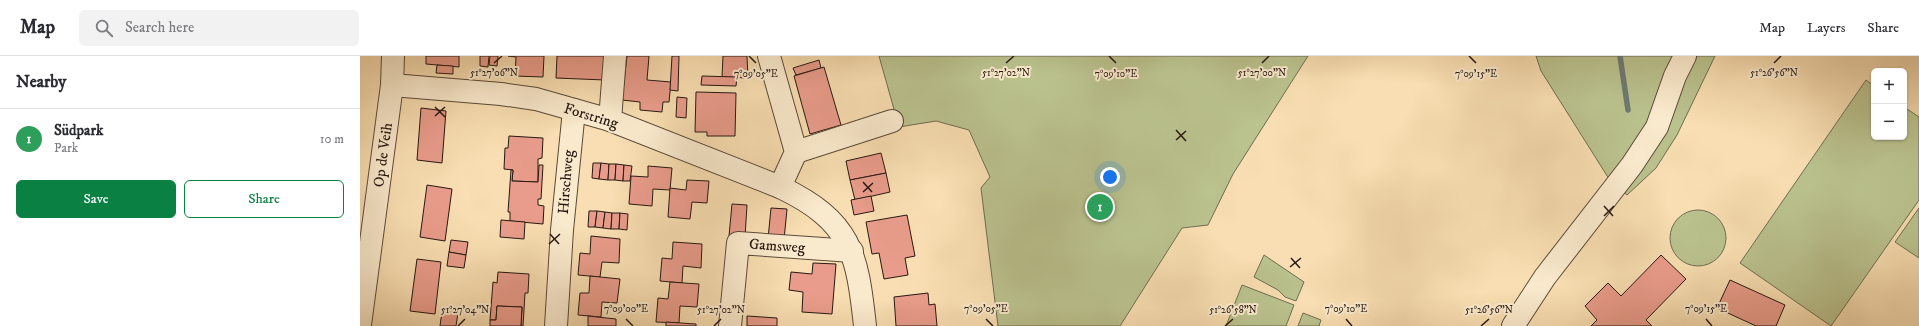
<!DOCTYPE html>
<html lang="en">
<head>
<meta charset="utf-8">
<style>
	body { margin:0; font-family:"IM FELL DW Pica",serif; background:#f2f2f3; color:#2b2b33 }
	.controls { position:absolute; right:12px; top:12px; display:grid; overflow:hidden; border-radius:6px; box-shadow:0 1px 3px #0004 }
	.controls button { width:36px; height:36px; display:grid; place-items:center; padding:0; border:0; border-bottom:1px solid #e1e1e2; background:#fff; color:#2b2b33; font:20px sans-serif }
	.you { position:absolute; left:750px; top:121px; width:14px; height:14px; margin:-10px; border:3px solid #fff; border-radius:50%; background:#1a73e8; box-shadow:0 0 0 6px #1a73e833 }
	.badge { display:grid; place-items:center; width:26px; height:26px; border-radius:50%; background:#0b8043; color:#fff; font-size:13px; font-weight:700 }
	.pin { position:absolute; translate:-50% -50%; border:2px solid #fff; box-shadow:0 1px 4px #0006 }
	.list { margin:0; padding:0; list-style:none }
	h2 { display:flex; justify-content:space-between; align-items:center; height:52px; margin:0; padding:0 16px; font-size:17px }
	h2 small { font-size:13px; font-weight:400; color:#7c7c81 }
	.list li { display:grid; grid-template-columns:26px 1fr auto; gap:12px; align-items:center; box-sizing:border-box; height:60px; padding:0 16px; border-top:1px solid #e1e1e2 }
	.list b { display:block; font-size:15px; white-space:nowrap }
	.list p { margin:0; font-size:13px; white-space:nowrap; color:#7c7c81 }
	.list em { font-size:13px; font-style:normal; color:#7c7c81 }
	.actions { display:flex; gap:8px; padding:12px 16px }
	.actions a { flex:1; padding:9px 0; border:1px solid #0b8043; border-radius:6px; text-align:center; font-size:14px; color:#0b8043 }
	.actions .main { background:#0b8043; color:#fff }
	.icon { flex:none; width:22px; height:22px; fill:none; stroke:currentColor; stroke-width:2; stroke-linecap:round; stroke-linejoin:round }
	.map { position:relative; flex:none; width:1559px; height:270px; overflow:hidden }
	header { display:flex; align-items:center; gap:24px; box-sizing:border-box; height:56px; padding:0 20px; background:#fff; border-bottom:1px solid #e1e1e2 }
	header strong { font-size:19px }
	nav { display:flex; gap:22px; margin-inline-start:auto; font-size:14px }
	.search { width:280px; height:36px; background:#f2f2f3; display:flex; align-items:center; gap:10px; box-sizing:border-box; padding:0 14px; border-radius:6px; color:#7c7c81; font-size:15px }
	main { display:flex }
	aside { flex:1; background:#fff }
	.map>svg:first-child { display:block }
	.green { fill:#bac28e; stroke:#706d50 }
	.lines { fill:none; stroke-linecap:round; stroke-linejoin:round }
	.stream { stroke:#6f7a72; stroke-width:5.5 }
	.building { fill:#e99c8b; stroke:#271811 }
	.minor-casing { stroke:#5b4a39; stroke-width:24 }
	.minor { stroke:#faeacd; stroke-width:22 }
	.ticks { fill:none; stroke:#271811; stroke-width:1.5 }
	.labels { text-anchor:middle; dominant-baseline:central; stroke-width:4; stroke-linejoin:round; paint-order:stroke }
	.street-label { font-size:15px; fill:#271811; stroke:#faeacd }
	.ticks-label { font-size:10px; text-anchor:middle; fill:#271811; stroke:#faeacd; stroke-width:4; stroke-linejoin:round; paint-order:stroke }
</style>
</head>
<body>
<header>
<strong>Map</strong>
<div class="search"><svg class="icon" aria-label="search" viewBox="0 0 24 24"><circle cx="10" cy="10" r="6"/><path d="M15 15l6 6"/></svg>Search here</div>
<nav><a>Map</a><a>Layers</a><a>Share</a></nav>
</header>
<main>
<aside>
<h2>Nearby<small></small></h2>
<ul class="list">
<li><span class="badge" style="background:#2e9e5b">1</span><div><b>Südpark</b><p>Park</p></div><em>10 m</em></li>
</ul>
<div class="actions"><a class="main">Save</a><a>Share</a></div>
</aside>
<div class="map">
<svg width="1559" height="270" viewBox="0 0 1559 270">
	<rect width="100%" height="100%" fill="#f8deb2"/>
	<filter id="stains"><feTurbulence type="fractalNoise" baseFrequency=".005" numOctaves="4"/><feColorMatrix values="0 0 0 0 .2 0 0 0 0 .09 0 0 0 0 .02 0 0 0 .5 -.17"/></filter>
	<radialGradient id="worn" r=".72"><stop offset=".6" stop-color="#630" stop-opacity="0"/><stop offset="1" stop-color="#630" stop-opacity=".3"/></radialGradient>
	<g class="green">
		<polygon points="519,0 948,0 873,118 848,169 822,172 760,270 638,270 621,132 630,121 609,74 576,65 539,71"/>
		<polygon points="1176,0 1355,0 1317,79 1296,112 1267,139 1251,126 1181,15"/>
		<polygon points="1506,24 1514,30 1514,81 1544,81 1544,51 1559,61 1559,144 1471,270 1380,207"/>
		<polygon points="1559,152 1559,202 1535,186"/>
		<circle cx="1338" cy="182" r="28"/>
		<polygon points="904,199 944,226 936,245 925,241 918,234 894,221"/>
		<polygon points="882,229 934,249 926,270 866,270"/>
		<polygon points="943,257 961,264 959,270 938,270"/>
	</g>
	<g class="lines">
		<polyline class="stream" points="1260,0 1268,54"/>
	</g>
	<g class="building">
		<polygon points="66,0 99,0 99,11 66,8"/>
		<polygon points="120,0 129,0 128,11 120,10"/>
		<polygon points="130,0 138,0 137,10 129,9"/>
		<polygon points="148,0 184,0 183,21 155,20 156,1"/>
		<polygon points="197,0 246,0 245,24 196,22"/>
		<polygon points="267,0 289,0 287,24 311,26 309,46 303,46 302,56 280,54 280,46 262,44"/>
		<polygon points="312,0 319,0 318,35 310,34"/>
		<polygon points="363,0 387,0 388,22 362,21"/>
		<polygon points="459,4 461,12 436,19 433,12"/>
		<polygon points="77,9 93,10 93,18 76,17"/>
		<polygon points="464,11 481,69 450,78 434,20"/>
		<polygon points="342,20 377,21 376,30 341,29"/>
		<polygon points="336,36 376,37 375,80 347,80 347,76 335,76"/>
		<polygon points="317,41 327,42 326,62 316,61"/>
		<polygon points="61,52 86,55 82,107 57,104"/>
		<polygon points="149,80 183,82 182,102 178,103 178,126 152,125 153,114 144,113 145,92 148,92"/>
		<polygon points="521,97 526,117 490,124 486,105"/>
		<polygon points="233,107 241,107 239,123 232,122"/>
		<polygon points="241,107 249,108 248,124 239,123"/>
		<polygon points="249,108 256,108 255,124 248,124"/>
		<polygon points="256,108 264,109 263,125 255,124"/>
		<polygon points="179,109 183,109 181,143 178,143 178,149 184,150 183,168 150,165 150,156 148,156 151,114 153,114 152,125 178,126"/>
		<polygon points="264,109 272,110 270,125 263,125"/>
		<polygon points="288,110 312,112 310,134 293,133 292,150 269,148 271,120 288,121"/>
		<polygon points="526,117 530,136 495,144 490,124"/>
		<polygon points="327,124 349,125 347,147 332,146 330,163 308,161 310,132 326,134"/>
		<polygon points="67,129 92,133 85,185 60,181"/>
		<polygon points="511,140 514,155 494,159 491,144"/>
		<polygon points="372,148 387,149 385,181 369,180"/>
		<polygon points="411,152 427,153 424,184 408,183"/>
		<polygon points="229,155 237,155 235,171 228,171"/>
		<polygon points="237,155 245,156 243,172 235,171"/>
		<polygon points="245,156 252,157 251,173 243,172"/>
		<polygon points="252,157 260,157 259,173 251,173"/>
		<polygon points="260,157 268,158 267,174 259,173"/>
		<polygon points="547,159 555,200 545,202 548,219 524,223 519,197 512,198 506,166"/>
		<polygon points="141,164 165,166 164,183 140,181"/>
		<polygon points="231,180 260,183 259,207 242,206 240,221 218,219 220,197 230,198"/>
		<polygon points="91,184 108,186 106,199 89,196"/>
		<polygon points="313,186 342,188 341,212 323,210 322,227 300,225 302,202 312,203"/>
		<polygon points="89,196 106,199 104,212 87,210"/>
		<polygon points="1301,199 1326,223 1286,264 1292,270 1231,270 1237,264 1225,250 1248,227 1261,240"/>
		<polygon points="57,203 81,206 75,258 50,255"/>
		<polygon points="453,207 476,208 472,258 442,256 443,236 429,234 431,216 452,218"/>
		<polygon points="138,216 169,218 168,237 165,237 163,270 161,270 162,251 137,250 136,264 130,264 133,226 137,227"/>
		<polygon points="230,220 260,223 257,247 242,246 241,261 218,259 220,237 229,237"/>
		<polygon points="1370,224 1425,249 1416,270 1396,270 1357,252"/>
		<polygon points="310,226 339,228 337,251 320,250 319,267 296,266 298,242 308,243"/>
		<polygon points="568,237 569,249 575,248 577,270 536,270 534,241"/>
		<polygon points="137,250 162,251 161,270 130,270 130,264 136,264"/>
		<polygon points="82,255 98,257 96,270 80,270"/>
		<polygon points="228,260 256,263 256,270 228,270"/>
		<polygon points="387,260 417,262 417,270 387,270"/>
		<polygon points="306,266 336,268 336,270 306,270"/>
	</g>
	<g class="lines">
		<defs>
			<g id="minor">
				<polyline points="409,0 436,96 420,131"/>
				<path d="M32,29L141,38L176,43L250,64L420,131C491,165 497,196 505,270"/>
				<polyline points="250,64 255,0"/>
				<polyline points="436,96 532,65"/>
				<polyline points="0,269 32,29 33,0"/>
				<polyline points="196,270 202,174 214,54"/>
				<polyline points="370,270 378,187 492,195"/>
				<polyline points="1153,270 1185,221 1272,109 1297,71 1315,20 1325,0"/>
			</g>
		</defs>
		<use href="#minor" class="minor-casing"/>
		<use href="#minor" class="minor"/>
	</g>
	<path class="ticks" d="M389,0L396,7M749,0L756,7M1109,0L1116,7M134,7L142,0M646,7L654,0M902,7L909,0M1414,7L1421,0M75,51L85,61M75,60L85,51M816,74L826,85M816,84L826,75M503,126L512,136M503,136L513,127M1244,150L1253,160M1244,160L1254,150M190,178L199,188M189,188L200,178M931,202L940,212M930,211L941,202M266,263L273,270M626,263L633,270M986,263L992,270M1346,263L1352,270M98,270L105,263M354,270L361,263M865,270L873,263M1121,270L1129,263"/>
	<g class="labels">
		<g class="street-label">
			<text transform="translate(231 60) rotate(17)">Forstring</text>
			<text transform="translate(23 99) rotate(-82)">Op de Veih</text>
			<text transform="translate(206 126) rotate(-85)">Hirschweg</text>
			<text transform="translate(417 190) rotate(4)">Gamsweg</text>
		</g>
	</g>
	<g class="ticks-label">
		<text x="134" y="20">51°27'06"N</text>
		<text x="646" y="20">51°27'02"N</text>
		<text x="902" y="20">51°27'00"N</text>
		<text x="1414" y="20">51°26'56"N</text>
		<text x="1116" y="21">7°09'15"E</text>
		<text x="396" y="21">7°09'05"E</text>
		<text x="756" y="21">7°09'10"E</text>
		<text x="266" y="256">7°09'00"E</text>
		<text x="626" y="256">7°09'05"E</text>
		<text x="986" y="256">7°09'10"E</text>
		<text x="1346" y="256">7°09'15"E</text>
		<text x="105" y="257">51°27'04"N</text>
		<text x="361" y="257">51°27'02"N</text>
		<text x="873" y="257">51°26'58"N</text>
		<text x="1129" y="257">51°26'56"N</text>
	</g>
	<rect width="100%" height="100%" filter="url(#stains)"/>
	<rect width="100%" height="100%" fill="url(#worn)"/>
</svg>
<div class="controls">
<button>+</button>
<button>−</button>
</div>
<div class="you"></div>
<div class="pin badge" style="left:740px;top:151px;background:#2e9e5b">1</div>
</div>
</main>
</body>
</html>
